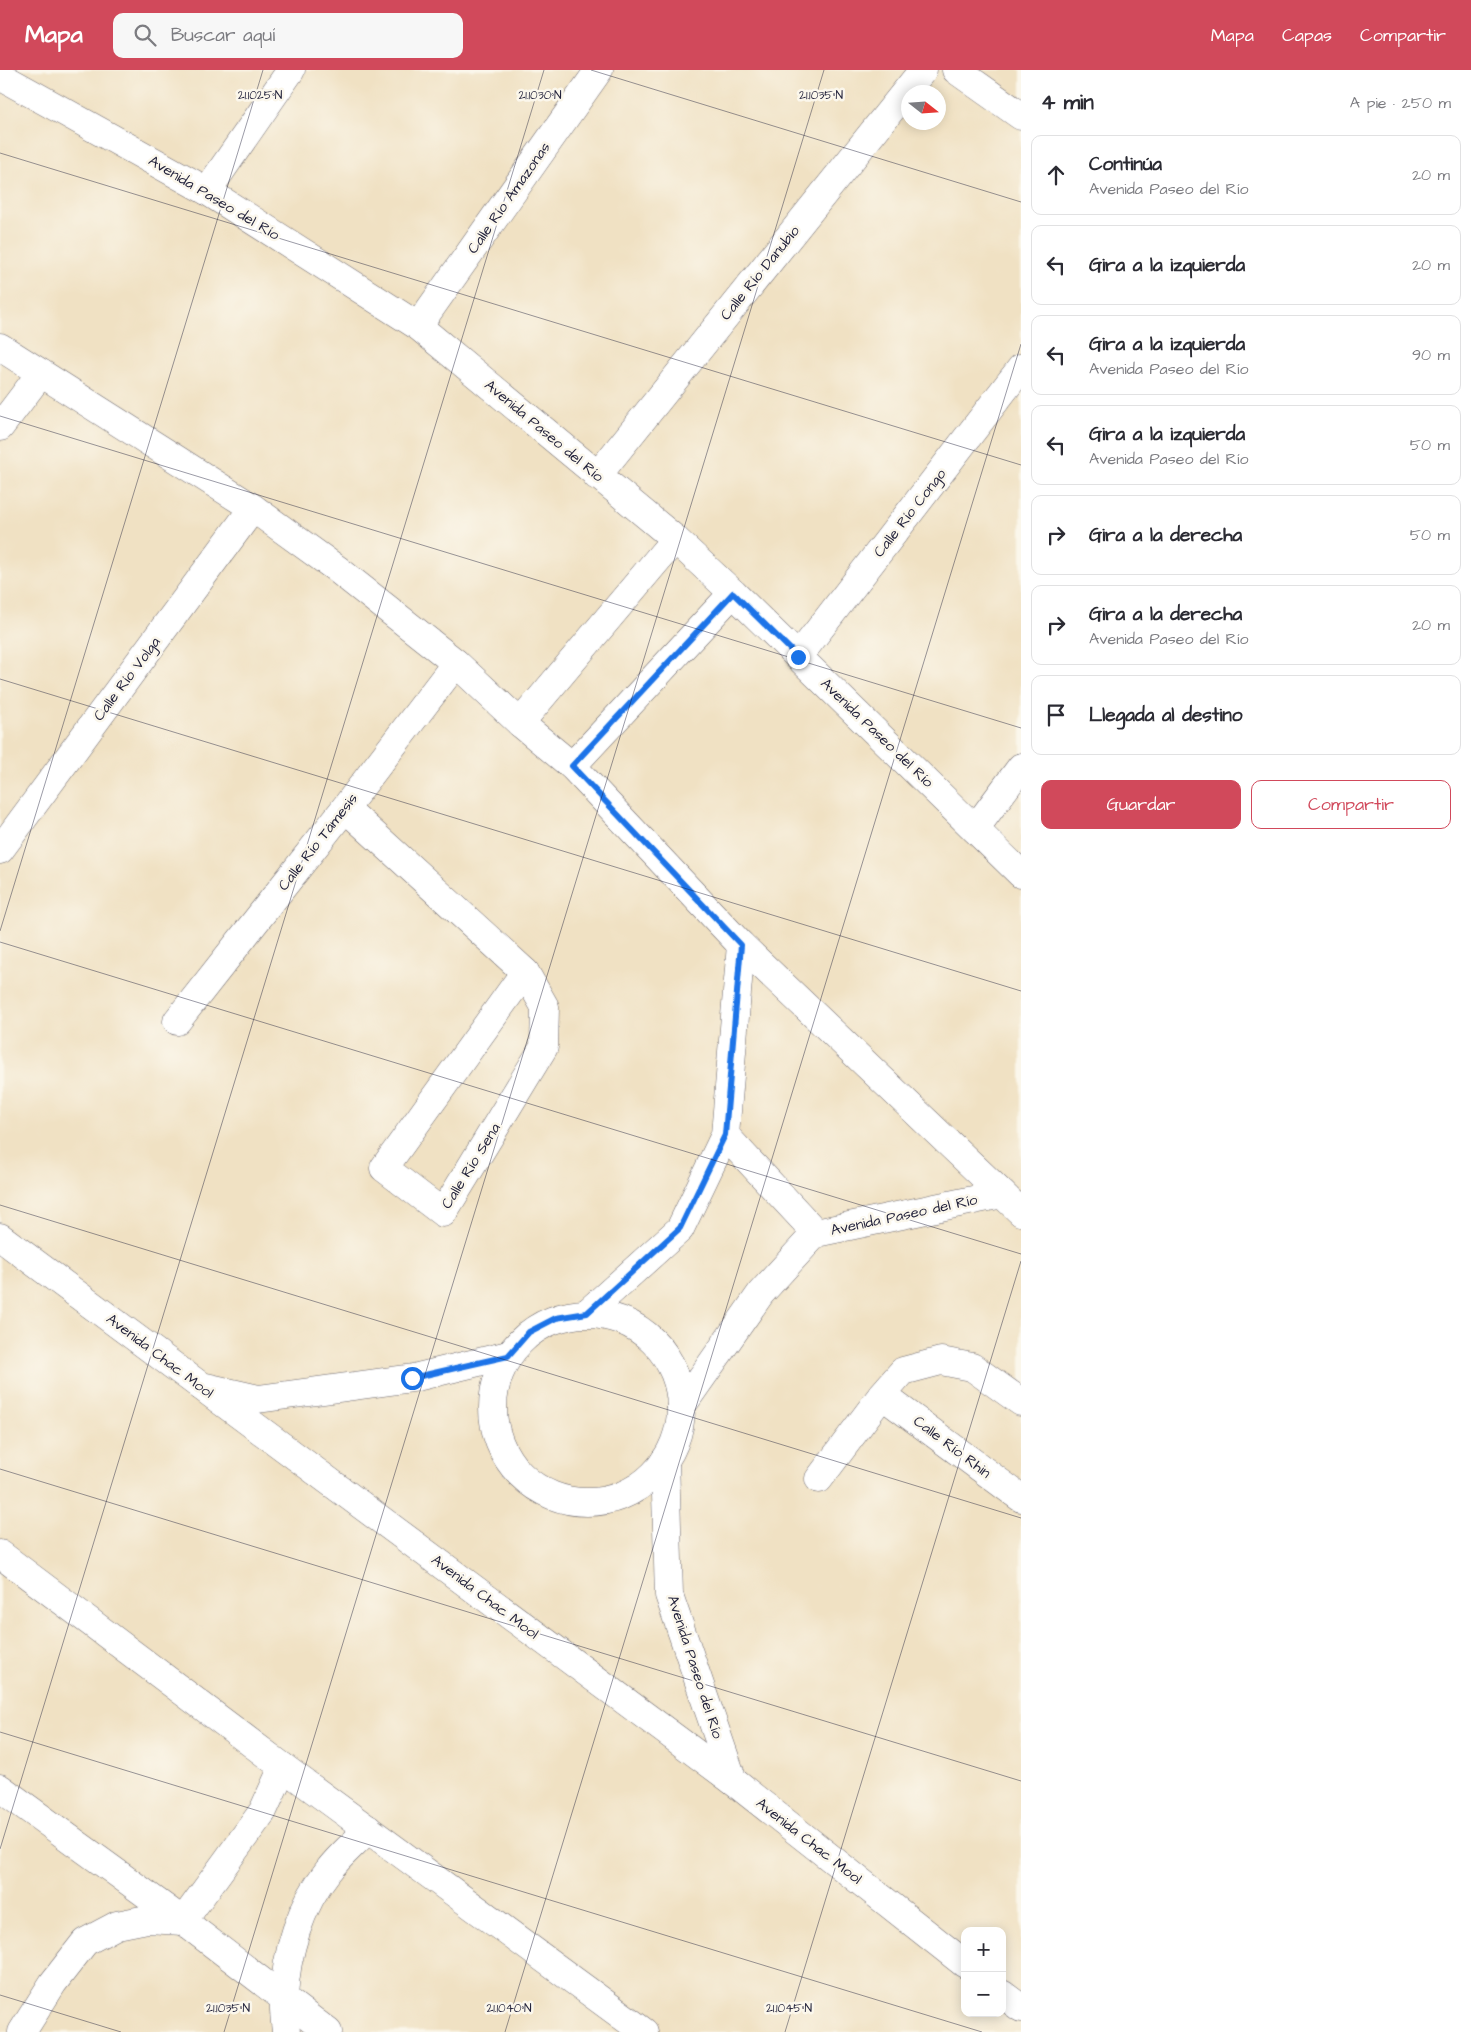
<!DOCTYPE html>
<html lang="es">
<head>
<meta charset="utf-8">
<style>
	body { margin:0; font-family:"Architects Daughter",sans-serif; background:#f7f7f7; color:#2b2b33 }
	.controls { position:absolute; right:15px; bottom:15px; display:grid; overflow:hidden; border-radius:10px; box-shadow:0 2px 12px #0003 }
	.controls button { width:45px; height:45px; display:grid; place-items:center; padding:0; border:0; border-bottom:1px solid #e1e1e2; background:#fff; color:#2b2b33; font:25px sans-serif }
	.compass { position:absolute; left:901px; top:15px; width:45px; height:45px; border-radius:50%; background:#fff; box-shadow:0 2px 12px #0003; rotate:107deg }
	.stop { position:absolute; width:15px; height:15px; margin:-11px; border:4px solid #1a73e8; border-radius:50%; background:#fff }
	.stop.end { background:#1a73e8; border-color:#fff; box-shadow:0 1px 5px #0008 }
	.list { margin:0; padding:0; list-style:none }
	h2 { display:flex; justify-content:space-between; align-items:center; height:65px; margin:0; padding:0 20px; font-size:21px }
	h2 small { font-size:16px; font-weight:400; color:#7c7c81 }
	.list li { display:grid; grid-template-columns:32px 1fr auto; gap:15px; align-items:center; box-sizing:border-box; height:80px; margin:0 10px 10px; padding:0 10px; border:1px solid #e1e1e2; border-radius:10px }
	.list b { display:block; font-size:19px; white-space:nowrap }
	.list p { margin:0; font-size:16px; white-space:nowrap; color:#7c7c81 }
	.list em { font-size:16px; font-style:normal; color:#7c7c81 }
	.actions { display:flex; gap:10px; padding:15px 20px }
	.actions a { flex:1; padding:11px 0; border:1px solid #d1495b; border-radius:10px; text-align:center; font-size:18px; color:#d1495b }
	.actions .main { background:#d1495b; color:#fff }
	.icon { flex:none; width:28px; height:28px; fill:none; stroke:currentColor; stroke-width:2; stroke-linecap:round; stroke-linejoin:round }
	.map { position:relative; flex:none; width:1021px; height:1962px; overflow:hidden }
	header { display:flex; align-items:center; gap:30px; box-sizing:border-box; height:70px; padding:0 25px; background:#d1495b; color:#fff }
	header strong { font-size:24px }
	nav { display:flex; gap:28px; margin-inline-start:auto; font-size:18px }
	.search { width:350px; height:45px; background:#f7f7f7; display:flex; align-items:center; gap:12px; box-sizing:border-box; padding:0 18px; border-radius:10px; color:#7c7c81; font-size:19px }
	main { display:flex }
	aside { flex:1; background:#fff }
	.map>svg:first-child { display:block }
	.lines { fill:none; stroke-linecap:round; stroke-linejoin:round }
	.minor-casing { stroke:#6a656b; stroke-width:29 }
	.major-casing { stroke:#6a656b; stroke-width:29 }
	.minor { stroke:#fff; stroke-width:28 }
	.major { stroke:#fff; stroke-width:28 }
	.route { stroke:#1a73e8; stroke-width:6 }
	.ticks { fill:none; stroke:#22223b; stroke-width:1; stroke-opacity:0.45 }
	.labels { text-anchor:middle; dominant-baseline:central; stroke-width:5; stroke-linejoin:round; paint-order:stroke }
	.street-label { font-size:15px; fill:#22223b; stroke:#fbf7ec }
	.ticks-label { font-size:12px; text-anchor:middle; fill:#22223b; stroke:#fbf7ec; stroke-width:5; stroke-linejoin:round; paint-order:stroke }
</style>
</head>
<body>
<header>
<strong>Mapa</strong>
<div class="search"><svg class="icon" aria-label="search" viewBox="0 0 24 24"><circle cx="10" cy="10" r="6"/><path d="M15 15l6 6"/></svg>Buscar aquí</div>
<nav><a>Mapa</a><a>Capas</a><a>Compartir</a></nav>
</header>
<main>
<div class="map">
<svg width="1021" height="1962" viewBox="0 0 1021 1962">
	<rect width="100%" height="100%" fill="#fbf7ec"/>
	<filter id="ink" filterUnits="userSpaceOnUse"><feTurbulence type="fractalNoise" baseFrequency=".02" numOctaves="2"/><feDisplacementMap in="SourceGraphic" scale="10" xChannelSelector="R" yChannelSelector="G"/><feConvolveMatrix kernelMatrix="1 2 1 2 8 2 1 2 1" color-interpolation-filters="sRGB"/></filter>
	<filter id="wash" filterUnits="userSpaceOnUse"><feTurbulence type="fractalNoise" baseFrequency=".0096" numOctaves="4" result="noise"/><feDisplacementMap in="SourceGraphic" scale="20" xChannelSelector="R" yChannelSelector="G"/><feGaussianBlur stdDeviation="1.12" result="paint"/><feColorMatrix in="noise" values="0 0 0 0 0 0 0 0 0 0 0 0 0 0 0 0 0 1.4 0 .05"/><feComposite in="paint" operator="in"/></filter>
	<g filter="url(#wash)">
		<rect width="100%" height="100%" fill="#f0e1c3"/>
	</g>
	<g filter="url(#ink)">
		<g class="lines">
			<defs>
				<g id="minor">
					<polyline points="956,0 1021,46"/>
					<polyline points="0,6 207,121 418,256 675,469 733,523 1021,804"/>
					<polyline points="207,121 291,0"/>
					<polyline points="418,256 599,0"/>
					<polyline points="0,277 253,438 337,499 456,593 520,653 572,696 741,875 1021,1142"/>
					<polyline points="0,357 41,303"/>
					<polyline points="597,406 923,0"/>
					<polyline points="798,587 1021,298"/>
					<polyline points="520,653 675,469"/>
					<polyline points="572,696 733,523"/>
					<polyline points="345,738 525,902"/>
					<polyline points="975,759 1021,697"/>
					<polyline points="0,780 253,438"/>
					<polygon points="525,902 545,937 544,977 443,1143 384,1098"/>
					<polyline points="177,951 345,738 456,593"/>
					<polyline points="725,1065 816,1163"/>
					<polyline points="587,1243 680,1159 725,1065 741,875"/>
					<circle cx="587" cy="1338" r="94"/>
					<polyline points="201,1316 258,1329 413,1308 508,1285"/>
					<polyline points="1021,1332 972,1297 941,1291 903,1301 882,1325 1021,1428"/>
					<polyline points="681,1337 761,1223 816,1163 1002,1124"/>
					<polyline points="665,1390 669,1525 733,1711"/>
					<polyline points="819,1409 882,1325"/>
					<polyline points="0,1718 183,1851 328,1962"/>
					<polyline points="22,1962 53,1913 85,1872 117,1855 147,1849 183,1851 263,1741 283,1697"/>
					<path d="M286,1962C285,1951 283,1939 284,1927C286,1883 300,1836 328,1801C339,1786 355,1773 368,1759"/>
				</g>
				<g id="major">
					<polyline points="0,1167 733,1711 965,1894"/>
					<polyline points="0,1484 283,1697 644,1962"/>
					<polyline points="1002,1924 1021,1938"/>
				</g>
			</defs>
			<use href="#minor" class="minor-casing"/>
			<use href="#major" class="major-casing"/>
			<use href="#minor" class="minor"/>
			<use href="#major" class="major"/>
		</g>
	</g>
	<g class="lines" filter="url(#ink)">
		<polyline class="route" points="412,1308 508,1286 529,1262 556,1248 587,1243 680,1158 725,1065 741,875 572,696 733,523 798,587"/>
	</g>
	<path class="ticks" d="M591,0L1021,132M0,83L1021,395M0,346L1021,658M0,609L1021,921M0,861L263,0M0,872L1021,1184M0,1135L1021,1448M0,1399L1021,1711M0,1662L982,1962M0,1779L544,0M0,1925L121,1962M224,1962L824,0M505,1962L1021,274M785,1962L1021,1191"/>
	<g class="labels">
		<g class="street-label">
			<text transform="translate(214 128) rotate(31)">Avenida Paseo del Río</text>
			<text transform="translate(509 128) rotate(-55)">Calle Río Amazonas</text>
			<text transform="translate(760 203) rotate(-51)">Calle Río Danubio</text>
			<text transform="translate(544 361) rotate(40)">Avenida Paseo del Río</text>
			<text transform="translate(910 443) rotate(-52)">Calle Río Congo</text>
			<text transform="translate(127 609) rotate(-53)">Calle Río Volga</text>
			<text transform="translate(877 663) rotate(44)">Avenida Paseo del Río</text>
			<text transform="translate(318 772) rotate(-52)">Calle Río Támesis</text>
			<text transform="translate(471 1096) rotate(-58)">Calle Río Sena</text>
			<text transform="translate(904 1145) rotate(-12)">Avenida Paseo del Río</text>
			<text transform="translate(160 1286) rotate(37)">Avenida Chac Mool</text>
			<text transform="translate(952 1377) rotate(37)">Calle Río Rhin</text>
			<text transform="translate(485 1527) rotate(37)">Avenida Chac Mool</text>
			<text transform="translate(695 1597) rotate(72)">Avenida Paseo del Río</text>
			<text transform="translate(809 1771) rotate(38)">Avenida Chac Mool</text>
		</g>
	</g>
	<g class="ticks-label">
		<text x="260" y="29">21.1025°N</text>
		<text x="540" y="29">21.1030°N</text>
		<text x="821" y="29">21.1035°N</text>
		<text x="228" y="1942">21.1035°N</text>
		<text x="509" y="1942">21.1040°N</text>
		<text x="789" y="1942">21.1045°N</text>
	</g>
</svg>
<div class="controls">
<button>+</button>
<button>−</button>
</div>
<svg class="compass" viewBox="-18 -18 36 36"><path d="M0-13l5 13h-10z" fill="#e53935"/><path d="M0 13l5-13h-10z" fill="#7c7c81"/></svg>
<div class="stop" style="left:412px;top:1308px"></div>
<div class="stop end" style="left:798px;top:587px"></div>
</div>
<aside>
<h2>4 min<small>A pie · 250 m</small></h2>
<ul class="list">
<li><svg class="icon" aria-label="ahead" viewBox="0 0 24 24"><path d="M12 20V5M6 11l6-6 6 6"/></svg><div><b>Continúa</b><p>Avenida Paseo del Río</p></div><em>20 m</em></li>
<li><svg class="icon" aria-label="left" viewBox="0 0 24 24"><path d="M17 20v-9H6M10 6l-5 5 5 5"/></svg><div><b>Gira a la izquierda</b></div><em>20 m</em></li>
<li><svg class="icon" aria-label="left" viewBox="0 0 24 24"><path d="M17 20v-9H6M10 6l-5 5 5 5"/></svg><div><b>Gira a la izquierda</b><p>Avenida Paseo del Río</p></div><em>90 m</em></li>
<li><svg class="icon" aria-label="left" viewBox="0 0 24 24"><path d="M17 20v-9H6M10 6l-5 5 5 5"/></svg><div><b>Gira a la izquierda</b><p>Avenida Paseo del Río</p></div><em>50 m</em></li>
<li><svg class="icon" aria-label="right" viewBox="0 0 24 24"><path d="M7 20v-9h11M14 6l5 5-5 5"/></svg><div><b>Gira a la derecha</b></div><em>50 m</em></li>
<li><svg class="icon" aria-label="right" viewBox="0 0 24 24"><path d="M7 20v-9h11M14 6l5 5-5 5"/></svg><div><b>Gira a la derecha</b><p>Avenida Paseo del Río</p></div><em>20 m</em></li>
<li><svg class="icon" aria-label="arrive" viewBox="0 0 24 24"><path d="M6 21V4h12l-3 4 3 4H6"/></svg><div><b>Llegada al destino</b></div></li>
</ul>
<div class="actions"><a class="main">Guardar</a><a>Compartir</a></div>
</aside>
</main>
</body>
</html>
